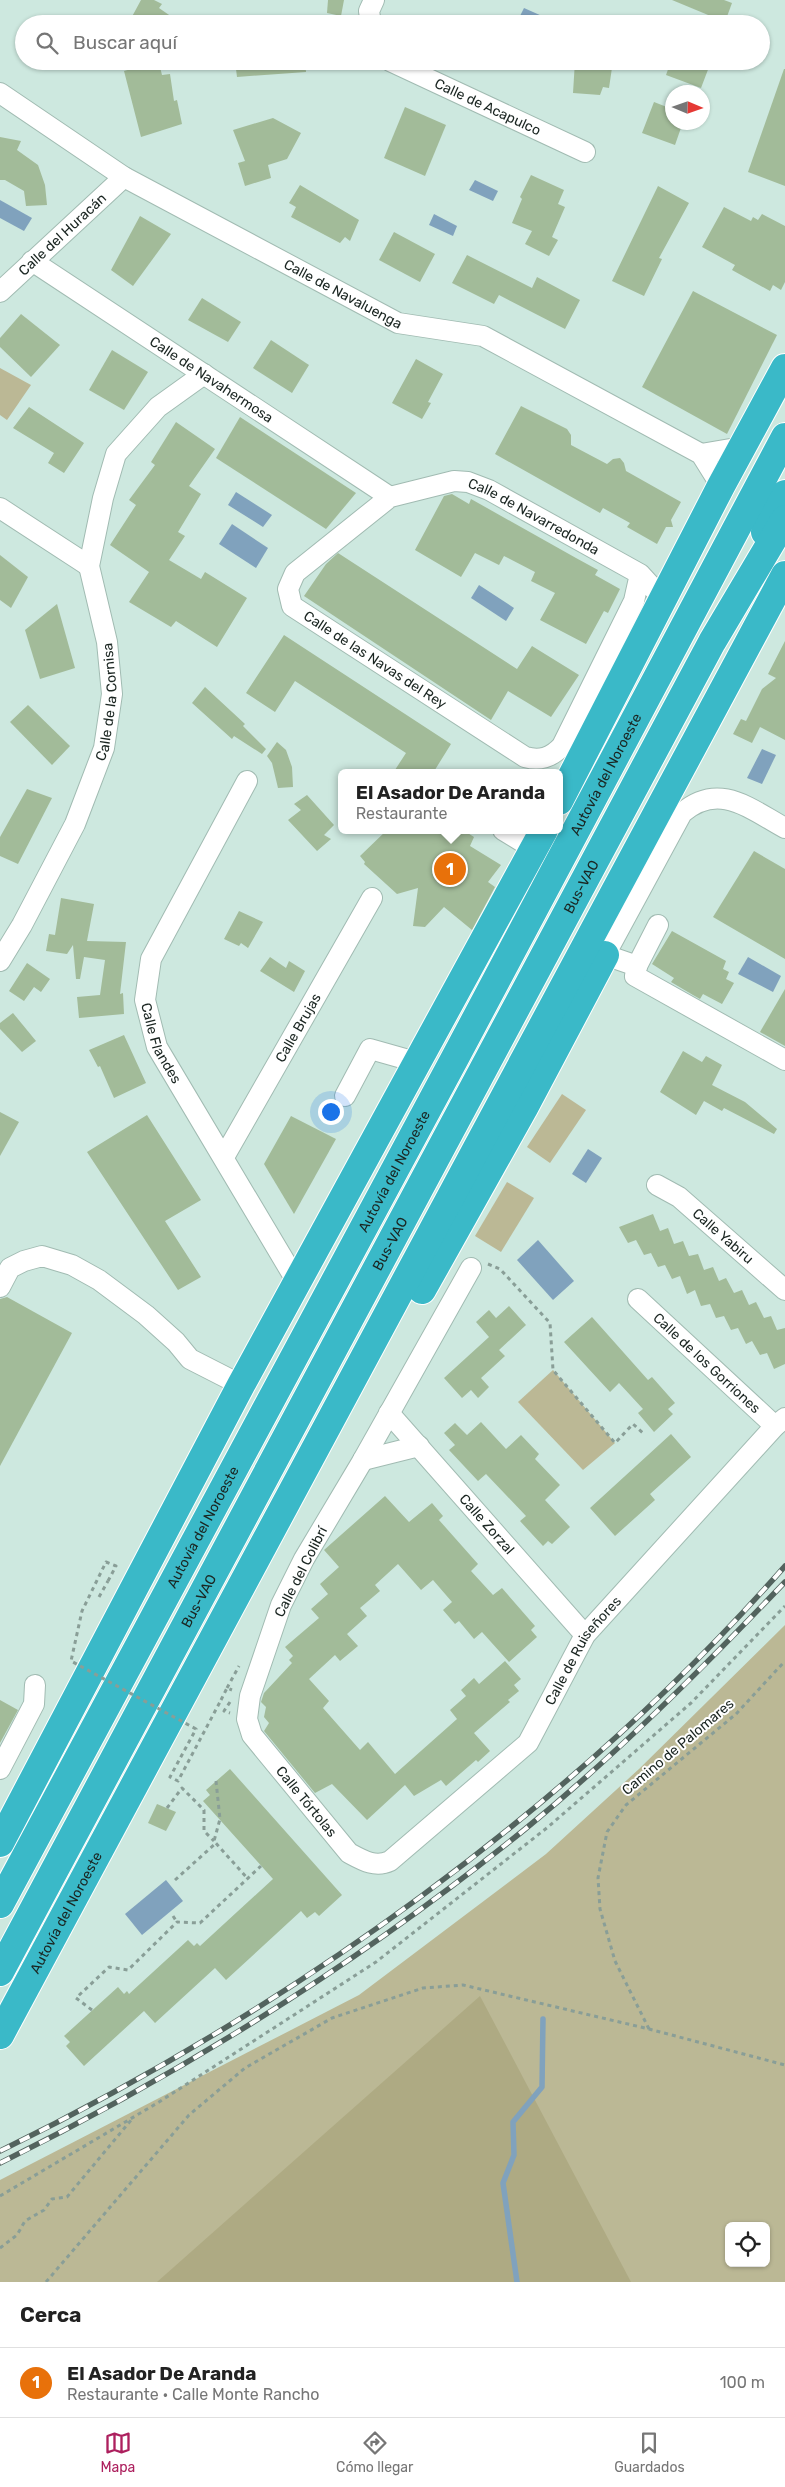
<!DOCTYPE html>
<html lang="es">
<head>
<meta charset="utf-8">
<style>
	body { margin:0; font-family:Rubik,sans-serif; background:#f6f6f6; color:#222 }
	.controls { position:absolute; right:15px; bottom:15px; display:grid; overflow:hidden; border-radius:8px; box-shadow:0 1px 4px #0004 }
	.controls button { width:45px; height:45px; display:grid; place-items:center; padding:0; border:0; border-bottom:1px solid #e0e0e0; background:#fff; color:#222; font:25px sans-serif }
	.compass { position:absolute; left:665px; top:85px; width:45px; height:45px; border-radius:50%; background:#fff; box-shadow:0 1px 4px #0004; rotate:92deg }
	.you { position:absolute; left:330px; top:1111px; width:18px; height:18px; margin:-12px; border:4px solid #fff; border-radius:50%; background:#1a73e8; box-shadow:0 0 0 8px #1a73e833 }
	.badge { display:grid; place-items:center; width:32px; height:32px; border-radius:50%; background:#ad205e; color:#fff; font-size:16px; font-weight:700 }
	.pin { position:absolute; translate:-50% -50%; border:2px solid #fff; box-shadow:0 1px 5px #0006 }
	.popup { position:absolute; left:338px; top:769px; width:225px; height:65px; box-sizing:border-box; display:grid; place-content:center; border-radius:8px; background:#fff; filter:drop-shadow(0 1px 4px #0005); font-size:16px; white-space:nowrap; color:#767676 }
	.popup b { font-size:19px; color:#222 }
	.popup::after { content:''; position:absolute; left:50%; top:100%; margin-left:-10px; border:10px solid transparent; border-top-color:#fff }
	.list { margin:0; padding:0; list-style:none }
	h2 { display:flex; justify-content:space-between; align-items:center; height:65px; margin:0; padding:0 20px; font-size:21px }
	h2 small { font-size:16px; font-weight:400; color:#767676 }
	.list li { display:grid; grid-template-columns:32px 1fr auto; gap:15px; align-items:center; box-sizing:border-box; height:70px; padding:0 20px; border-top:1px solid #e0e0e0 }
	.list b { display:block; font-size:19px; white-space:nowrap }
	.list p { margin:0; font-size:16px; white-space:nowrap; color:#767676 }
	.list em { font-size:16px; font-style:normal; color:#767676 }
	.icon { flex:none; width:28px; height:28px; fill:none; stroke:currentColor; stroke-width:2; stroke-linecap:round; stroke-linejoin:round }
	.map { position:relative; flex:none; width:785px; height:2282px; overflow:hidden }
	.search { position:absolute; background:#fff; box-shadow:0 1px 4px #0004; left:15px; right:15px; top:15px; height:55px; display:flex; align-items:center; gap:12px; box-sizing:border-box; padding:0 18px; border-radius:28px; color:#767676; font-size:19px }
	.sheet { height:135px; background:#fff }
	nav { display:flex; justify-content:space-around; align-items:center; box-sizing:border-box; height:70px; border-top:1px solid #e0e0e0; background:#fff; font-size:14px; color:#767676 }
	nav a { display:grid; justify-items:center; gap:2px }
	nav .on { color:#ad205e }
	.map>svg:first-child { display:block }
	.green { fill:#bbb895; fill-rule:evenodd }
	.forest { fill:#aeaa83 }
	.water { fill:#80a2bd }
	.lines { fill:none; stroke-linecap:round; stroke-linejoin:round }
	.stream { stroke:#80a2bd; stroke-width:5.5 }
	.building { fill:#a2bb99 }
	.minor-casing { stroke:#a1bbb2; stroke-width:22 }
	.highway-casing { stroke:#fff; stroke-width:30 }
	.path { stroke:#899e97; stroke-width:3; stroke-dasharray:4 4; stroke-linecap:butt }
	.minor { stroke:#fff; stroke-width:20 }
	.highway { stroke:#3ab9c8; stroke-width:28 }
	.rail-casing { stroke:#53635e; stroke-width:5.5 }
	.rail { stroke:#fff; stroke-width:4; stroke-dasharray:11; stroke-linecap:butt }
	.path-bridge { stroke:#899e97; stroke-width:3; stroke-dasharray:4 4; stroke-linecap:butt }
	.labels { text-anchor:middle; dominant-baseline:central; stroke-width:4; stroke-linejoin:round; paint-order:stroke }
	.street-label { font-size:14px; fill:#1a2521; stroke:#fff }
</style>
</head>
<body>
<div class="map">
<svg width="785" height="2282" viewBox="0 0 785 2282">
	<rect width="100%" height="100%" fill="#cde8df"/>
	<g class="green">
		<polygon points="0,368 31,385 7,420 0,415"/>
		<polygon points="562,1094 586,1110 550,1163 527,1147"/>
		<polygon points="507,1182 534,1198 501,1252 475,1236"/>
		<polygon points="553,1370 615,1443 583,1470 518,1402"/>
		<path d="M785,1625V2282H0V2180L359,1995L546,1854L639,1769ZM729,2226H766V2263H729Z"/>
	</g>
	<polygon class="forest" points="480,1996 631,2282 157,2282"/>
	<g class="water">
		<polygon points="524,8 542,16 538,24 516,24"/>
		<polygon points="475,180 498,191 493,201 469,190"/>
		<polygon points="0,200 32,218 24,231 0,218"/>
		<polygon points="434,214 457,226 453,236 429,225"/>
		<polygon points="236,492 272,515 263,527 228,505"/>
		<polygon points="232,524 268,548 256,568 219,544"/>
		<polygon points="479,585 514,608 506,621 471,598"/>
		<polygon points="762,749 776,755 762,784 747,778"/>
		<polygon points="748,957 781,976 773,992 738,974"/>
		<polygon points="588,1149 602,1158 586,1183 572,1174"/>
		<polygon points="538,1240 574,1281 553,1300 517,1260"/>
		<polygon points="166,1880 183,1901 142,1935 125,1914"/>
	</g>
	<g class="lines">
		<polyline class="stream" points="517,2282 503,2183 514,2155 513,2122 542,2087 543,2019"/>
	</g>
	<g class="building">
		<polygon points="141,0 154,0 162,4 159,8 182,24 128,24"/>
		<polygon points="328,0 344,0 341,16 327,13"/>
		<polygon points="672,0 724,0 732,3 725,22"/>
		<polygon points="235,61 305,61 306,72 237,77"/>
		<polygon points="575,61 613,61 609,88 603,87 600,95 573,93"/>
		<polygon points="671,61 707,61 705,66 709,67 701,88 666,75"/>
		<polygon points="146,65 147,70 160,67 162,75 170,74 174,101 177,100 182,124 141,137 124,71"/>
		<polygon points="784,69 785,69 785,186 748,172"/>
		<polygon points="654,102 672,109 672,122 683,122 675,145 642,133"/>
		<polygon points="405,107 446,125 425,176 384,158"/>
		<polygon points="273,118 301,133 287,159 268,165 271,178 245,186 238,163 245,161 233,130"/>
		<polygon points="0,137 21,141 17,150 38,165 45,185 47,205 26,206 24,191 5,180 0,180"/>
		<polygon points="531,175 564,190 558,204 565,207 552,237 558,240 549,256 525,244 532,231 512,223 522,199 520,197"/>
		<polygon points="300,185 359,220 350,241 345,237 340,243 291,217 296,207 289,203"/>
		<polygon points="658,186 689,203 659,258 662,259 644,296 612,281"/>
		<polygon points="724,207 751,221 753,217 758,220 762,214 785,226 785,282 781,290 773,285 770,291 732,270 735,265 702,247"/>
		<polygon points="140,216 171,234 133,286 111,270"/>
		<polygon points="394,232 435,254 420,282 379,260"/>
		<polygon points="467,255 532,288 537,277 580,300 565,329 499,295 494,304 452,283"/>
		<polygon points="693,291 777,335 727,434 642,387"/>
		<polygon points="202,298 241,322 228,342 188,320"/>
		<polygon points="21,314 60,345 31,377 0,347 0,338"/>
		<polygon points="271,340 309,365 292,393 253,368"/>
		<polygon points="112,350 148,372 124,410 89,390"/>
		<polygon points="416,359 443,374 428,402 431,403 422,419 392,403"/>
		<polygon points="521,406 567,429 571,435 571,445 607,464 613,459 620,458 624,463 626,471 681,502 671,520 673,527 666,527 657,544 627,527 630,523 603,508 600,513 495,454"/>
		<polygon points="29,407 84,443 64,473 48,463 54,453 13,428"/>
		<polygon points="240,417 356,493 326,529 216,458"/>
		<polygon points="176,422 215,449 189,486 201,494 178,532 185,536 169,560 201,579 205,572 247,598 217,647 176,621 171,627 129,602 149,572 110,545 136,505 129,500 155,465 151,462"/>
		<polygon points="452,494 469,504 471,499 576,558 598,570 595,575 620,589 608,613 604,611 586,644 540,620 555,593 531,581 535,572 504,556 499,565 475,553 461,577 415,550 444,496"/>
		<polygon points="338,553 517,669 532,646 579,675 551,717 508,691 491,720 304,596 326,564"/>
		<polygon points="0,555 28,577 11,608 0,600"/>
		<polygon points="57,604 75,668 40,679 25,630"/>
		<polygon points="284,635 451,744 433,773 393,773 406,753 295,681 275,712 246,693"/>
		<polygon points="785,641 785,740 760,727 752,743 733,734 741,719 746,721 762,689 776,678 768,674"/>
		<polygon points="205,687 245,724 243,726 266,749 262,754 234,736 232,739 192,703"/>
		<polygon points="28,705 70,746 52,765 10,722"/>
		<polygon points="277,742 286,750 292,767 293,787 278,788 272,763 267,756"/>
		<polygon points="27,789 52,798 18,864 0,856 0,837"/>
		<polygon points="307,795 334,825 324,835 331,839 317,851 288,820 301,810 294,804"/>
		<polygon points="387,830 446,830 458,837 463,830 474,837 470,846 501,865 488,882 495,887 472,930 444,907 425,927 413,926 418,888 397,894 364,864 365,862 360,856"/>
		<polygon points="754,851 785,869 785,959 713,917"/>
		<polygon points="61,898 94,904 87,941 126,942 120,994 123,993 124,1014 79,1018 77,997 100,995 105,960 84,957 80,979 76,979 73,945 67,954 46,951 49,934 55,935"/>
		<polygon points="239,911 263,922 248,948 241,943 239,946 224,939"/>
		<polygon points="672,931 726,961 723,969 729,972 726,979 734,983 722,1004 703,994 700,999 693,995 671,982 674,978 652,964"/>
		<polygon points="270,957 286,968 289,961 305,971 294,992 260,971"/>
		<polygon points="27,963 50,979 41,992 34,987 24,1001 9,991"/>
		<polygon points="785,989 785,1046 760,1032"/>
		<polygon points="13,1013 36,1041 22,1052 0,1029 0,1023"/>
		<polygon points="124,1035 146,1083 114,1098 100,1066 98,1067 89,1050"/>
		<polygon points="683,1051 702,1062 706,1056 722,1065 712,1085 745,1102 777,1129 774,1134 724,1108 722,1111 704,1101 696,1115 660,1092"/>
		<polygon points="0,1112 19,1122 0,1156"/>
		<polygon points="147,1115 201,1200 165,1221 201,1277 178,1290 87,1152"/>
		<polygon points="291,1116 336,1139 294,1214 264,1164"/>
		<polygon points="653,1214 660,1231 668,1228 674,1244 683,1241 689,1256 698,1254 704,1270 713,1267 719,1281 726,1278 734,1293 742,1290 749,1305 756,1302 764,1318 771,1316 777,1330 785,1328 785,1364 774,1369 767,1353 760,1355 752,1341 746,1344 738,1328 731,1330 724,1316 716,1318 710,1304 701,1306 695,1290 687,1294 680,1276 672,1279 665,1265 658,1267 651,1253 644,1255 636,1240 628,1243 619,1227"/>
		<polygon points="7,1297 72,1333 0,1466 0,1299"/>
		<polygon points="509,1306 526,1325 499,1350 505,1356 481,1378 489,1387 478,1398 471,1390 462,1398 444,1378 489,1337 476,1322 489,1310 496,1318"/>
		<polygon points="592,1317 648,1380 652,1377 675,1403 668,1409 673,1414 654,1432 638,1413 643,1409 619,1383 610,1392 564,1342"/>
		<polygon points="481,1422 506,1449 521,1435 539,1454 535,1459 560,1485 545,1500 570,1527 552,1544 548,1541 543,1546 520,1521 526,1516 486,1474 478,1481 449,1450 455,1445 444,1433 455,1423 467,1435"/>
		<polygon points="671,1434 691,1457 650,1494 655,1500 615,1536 590,1508"/>
		<polygon points="385,1496 409,1522 432,1503 443,1516 439,1520 478,1564 471,1571 493,1595 502,1588 535,1626 531,1630 537,1637 509,1662 482,1632 474,1639 459,1621 455,1624 443,1610 452,1602 433,1580 421,1590 398,1564 375,1585 380,1591 360,1608 367,1616 347,1634 358,1646 340,1661 335,1655 309,1679 329,1701 323,1708 360,1750 368,1742 395,1774 457,1719 450,1710 466,1696 461,1690 474,1678 479,1684 505,1661 521,1679 514,1685 519,1691 508,1700 510,1702 474,1733 490,1751 478,1762 476,1760 446,1786 441,1780 414,1796 405,1785 367,1820 332,1784 315,1793 264,1731 269,1723 264,1717 266,1707 261,1702 264,1693 292,1663 289,1660 293,1656 285,1647 319,1618 311,1609 328,1594 320,1584 339,1567 324,1550"/>
		<polygon points="0,1700 18,1710 0,1743"/>
		<polygon points="230,1769 342,1895 319,1916 315,1912 307,1918 301,1911 226,1980 215,1968 155,2023 144,2011 84,2066 66,2046 70,2042 64,2036 118,1987 124,1994 127,1991 129,1994 188,1940 194,1946 197,1943 200,1946 273,1879 203,1801 210,1795 206,1790"/>
		<polygon points="157,1804 176,1812 166,1831 148,1823"/>
	</g>
	<g class="lines">
		<defs>
			<g id="minor">
				<polyline points="371,24 369,11 374,0"/>
				<path id="s1" d="M390,61L585,152"/>
				<path id="s2" d="M0,93L124,177L398,323L483,336L701,454L721,486"/>
				<path id="s3" d="M32,261L390,497"/>
				<path id="s4" d="M0,292L124,177"/>
				<polyline points="701,454 742,447"/>
				<polyline points="0,508 89,566"/>
				<path id="s5" d="M640,574L634,601L562,746C551,758 540,761 525,757L292,606L288,589L295,573L390,497L454,481L468,482L489,490L640,574L662,598"/>
				<path id="s6" d="M247,781L151,959L145,1000L157,1047L297,1282"/>
				<polyline points="503,830 534,849"/>
				<path d="M658,925L637,966L605,955L682,813C719,781 750,809 785,828"/>
				<path id="s7" d="M0,961L22,925L75,824L104,748L112,694L107,642L89,566L103,498L116,454L158,407L204,374"/>
				<polyline points="637,966 635,976 785,1060"/>
				<polyline points="345,1096 370,1049 416,1062"/>
				<path id="s8" d="M224,1157L372,898"/>
				<path id="s9" d="M657,1185L679,1197L785,1290"/>
				<path id="s10" d="M471,1268L363,1460L304,1559L281,1605L250,1696L247,1719L252,1735L349,1853C362,1860 375,1868 390,1861L528,1743L585,1635L775,1426L785,1418"/>
				<polyline points="0,1287 10,1268 24,1261 42,1256 72,1265 99,1280 146,1315 176,1342 190,1359 241,1385"/>
				<path id="s11" d="M638,1299L775,1426"/>
				<path id="s12" d="M389,1413L585,1635"/>
				<polyline points="363,1460 419,1446"/>
				<polyline points="0,1769 34,1704 35,1685"/>
			</g>
			<g id="highway">
				<polyline points="765,532 785,494"/>
				<polyline points="559,801 721,486 785,368"/>
				<polyline points="422,1290 524,1108 605,955"/>
				<polyline points="0,1843 241,1385 544,830"/>
				<path id="s13" d="M0,1904L456,1056L785,437"/>
				<path id="s14" d="M0,1972L712,642L785,519"/>
				<path id="s15" d="M0,2035L785,575"/>
			</g>
		</defs>
		<use href="#minor" class="minor-casing"/>
		<use href="#highway" class="highway-casing"/>
		<g class="path">
			<polyline points="488,1264 500,1269 550,1323 553,1370 615,1443 633,1424 643,1433"/>
			<polyline points="99,1597 108,1581"/>
			<polyline points="227,1688 239,1666"/>
			<polyline points="221,1700 227,1688 232,1690"/>
			<polyline points="230,1702 224,1711 230,1713"/>
			<polyline points="216,1781 220,1819 214,1841 248,1879"/>
			<polyline points="167,1808 182,1788 204,1810 204,1831 214,1841"/>
			<polyline points="175,1880 216,1843"/>
			<polyline points="173,1916 177,1922"/>
			<polyline points="92,2010 76,1998 109,1967 128,1970 177,1922 200,1923 261,1866"/>
			<polyline points="649,2029 615,1961 600,1909 598,1878 607,1832 626,1805 736,1714 785,1661"/>
			<polyline points="0,2196 159,2102 376,1962 548,1827 691,1703 785,1606"/>
			<polyline points="0,2248 17,2235 25,2221 44,2210 52,2199 67,2197 132,2119"/>
			<polyline points="46,2282 189,2115 245,2068 332,2018 423,1988 463,1985 649,2029 785,2065"/>
		</g>
		<use href="#minor" class="minor"/>
		<use href="#highway" class="highway"/>
		<defs>
			<g id="rail">
				<path d="M0,2151C289,2010 572,1808 785,1566"/>
				<path d="M0,2163C186,2071 363,1960 524,1830C617,1754 702,1669 785,1582"/>
			</g>
		</defs>
		<use href="#rail" class="rail-casing"/>
		<use href="#rail" class="rail"/>
		<polyline class="path-bridge" points="108,1581 116,1566 106,1562 82,1611 71,1661 196,1729 170,1777 178,1781 221,1700"/>
	</g>
	<g class="labels">
		<g class="street-label">
			<text stroke="none"><textPath href="#s1" startOffset="108">Calle de Acapulco</textPath></text>
			<text stroke="none"><textPath href="#s4" startOffset="85">Calle del Huracán</textPath></text>
			<text stroke="none"><textPath href="#s2" startOffset="398">Calle de Navaluenga</textPath></text>
			<text stroke="none"><textPath href="#s3" startOffset="215">Calle de Navahermosa</textPath></text>
			<text stroke="none"><textPath href="#s5" startOffset="819">Calle de Navarredonda</textPath></text>
			<text transform="translate(375 660) rotate(33)">Calle de las Navas del Rey</text>
			<text stroke="none"><textPath href="#s7" startOffset="284">Calle de la Cornisa</textPath></text>
			<text stroke="none"><textPath href="#s13" startOffset="1282">Autovía del Noroeste</textPath></text>
			<text stroke="none"><textPath href="#s14" startOffset="1231">Bus-VAO</textPath></text>
			<text stroke="none"><textPath href="#s8" startOffset="149">Calle Brujas</textPath></text>
			<text stroke="none"><textPath href="#s6" startOffset="290">Calle Flandes</textPath></text>
			<text stroke="none"><textPath href="#s13" startOffset="832">Autovía del Noroeste</textPath></text>
			<text stroke="none"><textPath href="#s9" startOffset="84">Calle Yabiru</textPath></text>
			<text stroke="none"><textPath href="#s14" startOffset="826">Bus-VAO</textPath></text>
			<text stroke="none"><textPath href="#s11" startOffset="94">Calle de los Gorriones</textPath></text>
			<text stroke="none"><textPath href="#s12" startOffset="148">Calle Zorzal</textPath></text>
			<text stroke="none"><textPath href="#s13" startOffset="428">Autovía del Noroeste</textPath></text>
			<text transform="translate(301 1572) rotate(-63)">Calle del Colibrí</text>
			<text stroke="none"><textPath href="#s14" startOffset="421">Bus-VAO</textPath></text>
			<text stroke="none"><textPath href="#s10" startOffset="1009">Calle de Ruiseñores</textPath></text>
			<text transform="translate(678 1747) rotate(-40)">Camino de Palomares</text>
			<text stroke="none"><textPath href="#s10" startOffset="609">Calle Tórtolas</textPath></text>
			<text stroke="none"><textPath href="#s15" startOffset="139">Autovía del Noroeste</textPath></text>
		</g>
	</g>
</svg>
<div class="controls">
<button><svg class="icon" aria-label="locate" viewBox="0 0 24 24"><circle cx="12" cy="12" r="6"/><path d="M12 2v4M12 18v4M2 12h4M18 12h4"/></svg></button>
</div>
<svg class="compass" viewBox="-18 -18 36 36"><path d="M0-13l5 13h-10z" fill="#e53935"/><path d="M0 13l5-13h-10z" fill="#767676"/></svg>
<div class="you"></div>
<div class="pin badge" style="left:450px;top:869px;background:#e8710a">1</div>
<div class="popup"><b>El Asador De Aranda</b>Restaurante</div>
<div class="search"><svg class="icon" aria-label="search" viewBox="0 0 24 24"><circle cx="10" cy="10" r="6"/><path d="M15 15l6 6"/></svg>Buscar aquí</div>
</div>
<section class="sheet">
<h2>Cerca<small></small></h2>
<ul class="list">
<li><span class="badge" style="background:#e8710a">1</span><div><b>El Asador De Aranda</b><p>Restaurante · Calle Monte Rancho</p></div><em>100 m</em></li>
</ul>
</section>
<nav>
<a class="on"><svg class="icon" aria-label="map" viewBox="0 0 24 24"><path d="M3 6l6-2 6 2 6-2v14l-6 2-6-2-6 2zM9 4v14M15 6v14"/></svg>Mapa</a>
<a><svg class="icon" aria-label="directions" viewBox="0 0 24 24"><path d="M12 3l9 9-9 9-9-9zM9 14v-3h6M13 9l2 2-2 2"/></svg>Cómo llegar</a>
<a><svg class="icon" aria-label="saved" viewBox="0 0 24 24"><path d="M7 4h10v16l-5-4-5 4z"/></svg>Guardados</a>
</nav>
</body>
</html>
